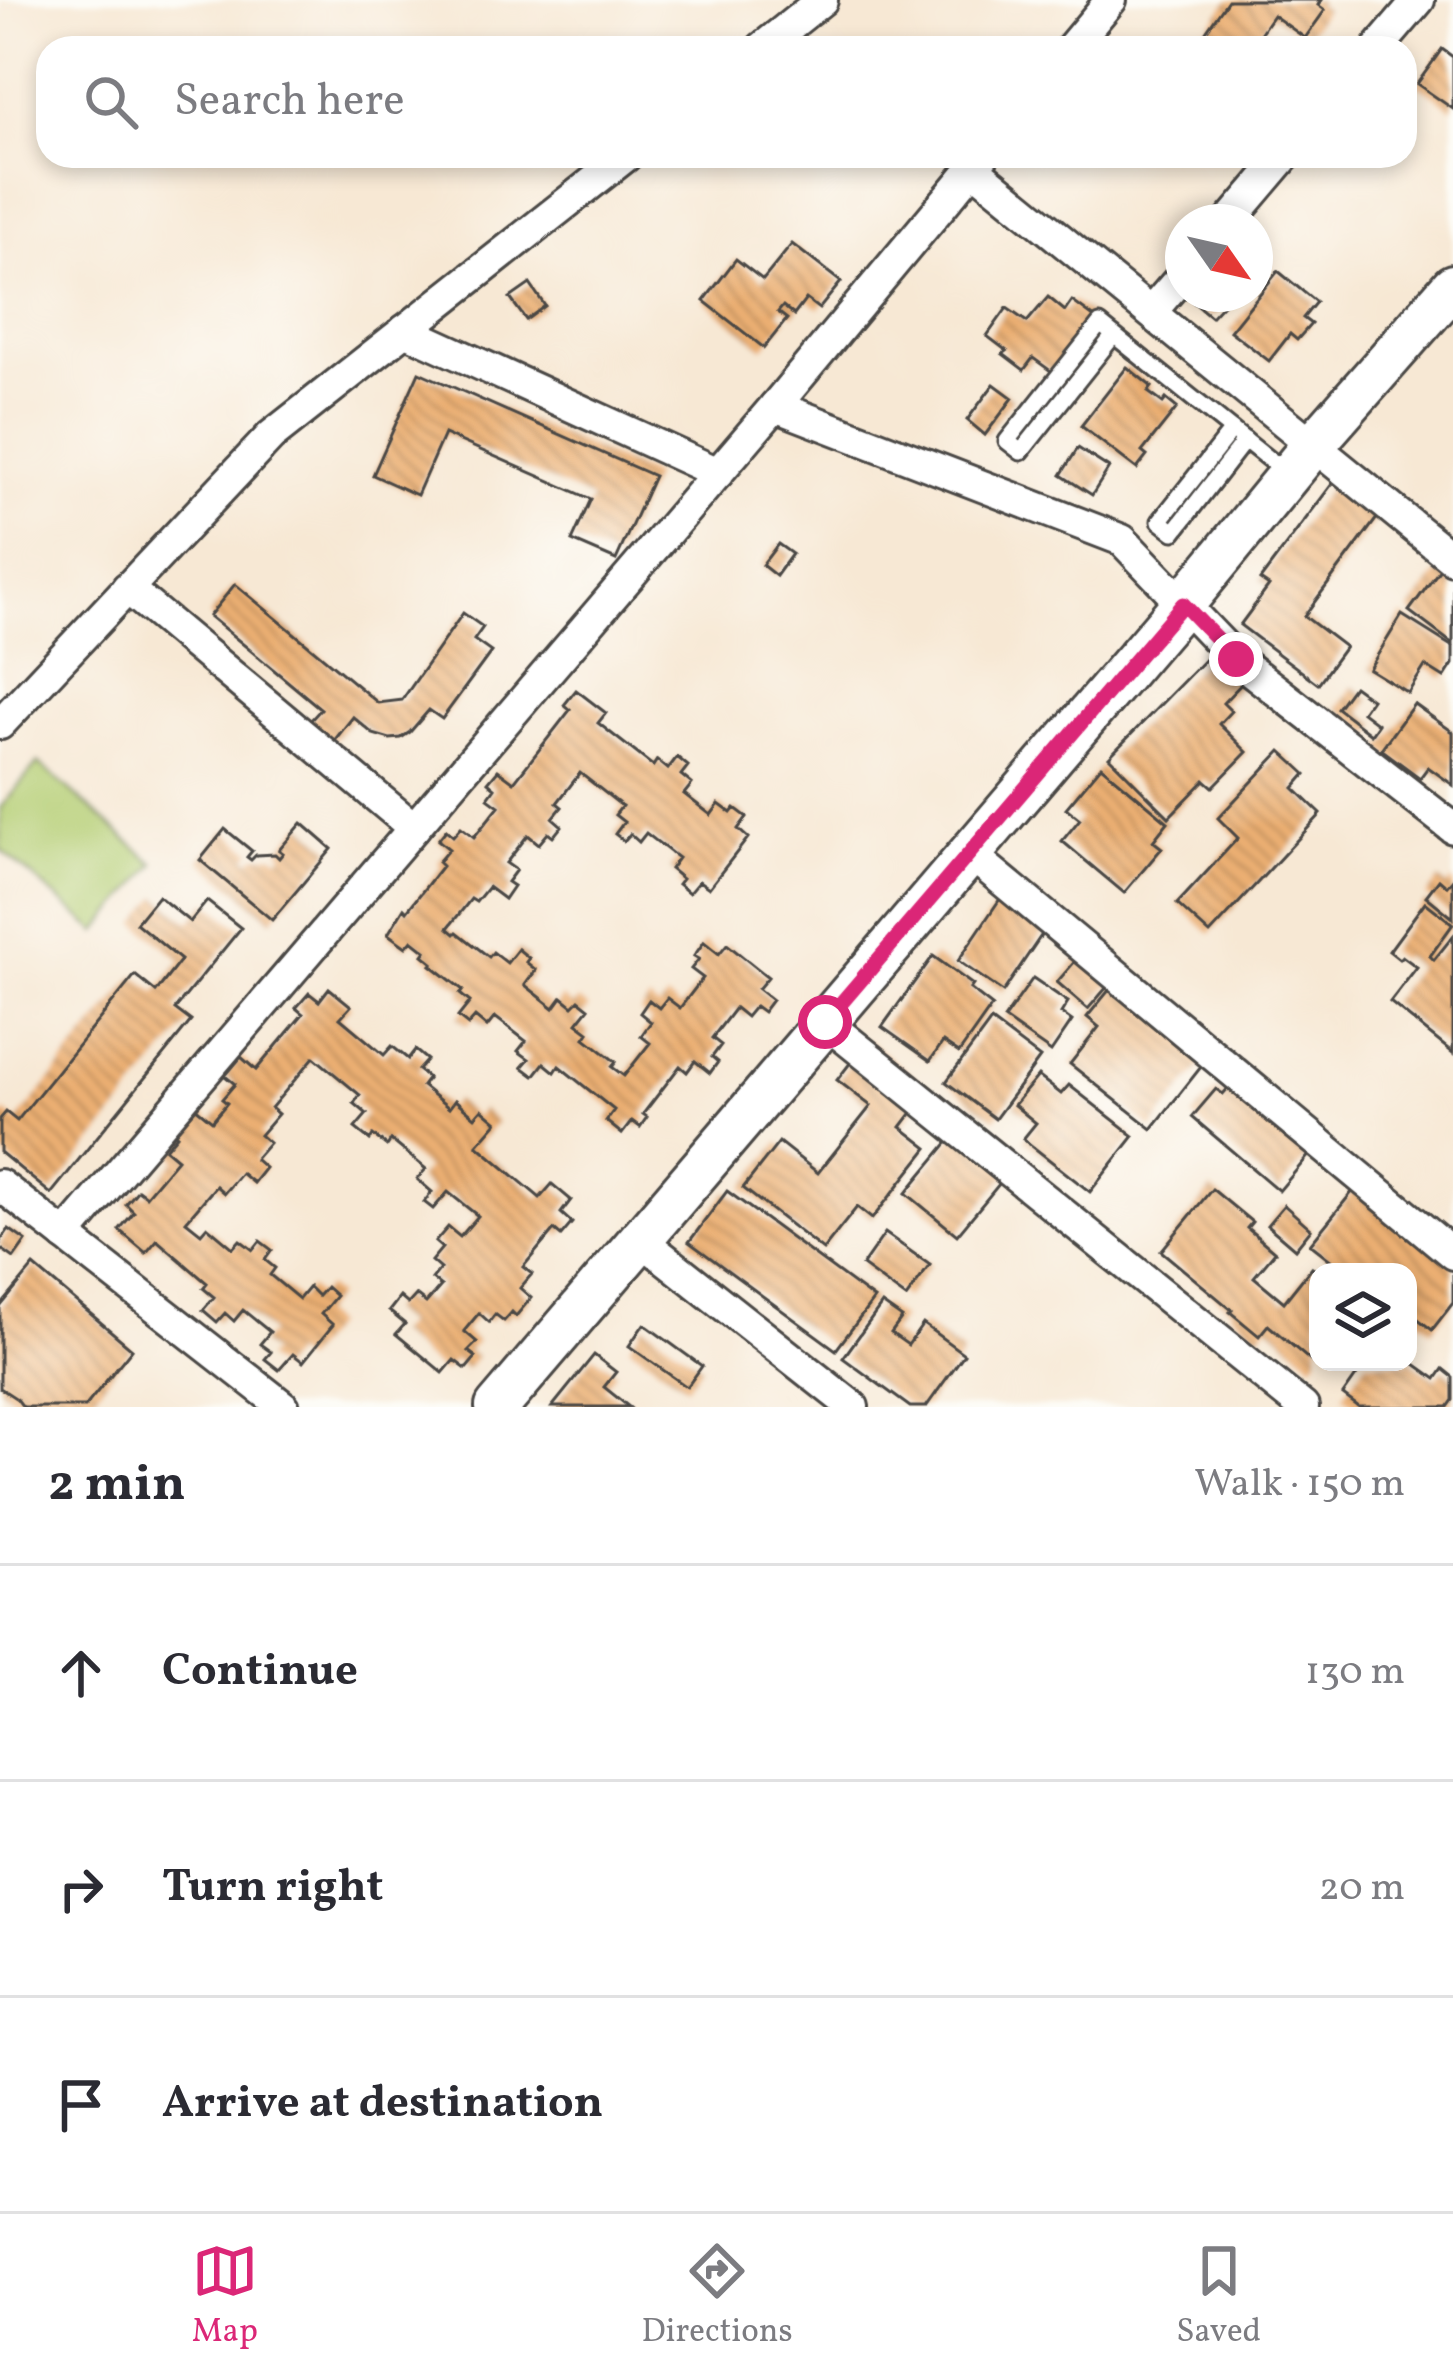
<!DOCTYPE html>
<html lang="en">
<head>
<meta charset="utf-8">
<style>
	body { margin:0; font-family:Vollkorn,serif; background:#f7f7f7; color:#2b2b33 }
	.controls { position:absolute; right:36px; bottom:36px; display:grid; overflow:hidden; border-radius:24px; box-shadow:0 6px 18px #0003 }
	.controls button { width:108px; height:108px; display:grid; place-items:center; padding:0; border:0; border-bottom:3px solid #e1e1e2; background:#fff; color:#2b2b33; font:60px sans-serif }
	.compass { position:absolute; left:1165px; top:204px; width:108px; height:108px; border-radius:50%; background:#fff; box-shadow:0 6px 18px #0003; rotate:124deg }
	.stop { position:absolute; width:36px; height:36px; margin:-27px; border:9px solid #db2777; border-radius:50%; background:#fff }
	.stop.end { background:#db2777; border-color:#fff; box-shadow:0 3px 12px #0008 }
	.list { margin:0; padding:0; list-style:none }
	h2 { display:flex; justify-content:space-between; align-items:center; height:156px; margin:0; padding:0 48px; font-size:51px }
	h2 small { font-size:39px; font-weight:400; color:#7c7c81 }
	.list li { display:grid; grid-template-columns:78px 1fr auto; gap:36px; align-items:center; box-sizing:border-box; height:216px; padding:0 48px; border-top:3px solid #e1e1e2 }
	.list b { display:block; font-size:45px; white-space:nowrap }
	.list em { font-size:39px; font-style:normal; color:#7c7c81 }
	.icon { flex:none; width:66px; height:66px; fill:none; stroke:currentColor; stroke-width:2; stroke-linecap:round; stroke-linejoin:round }
	.map { position:relative; flex:none; width:1453px; height:1407px; overflow:hidden }
	.search { position:absolute; background:#fff; box-shadow:0 6px 18px #0003; left:36px; right:36px; top:36px; height:132px; display:flex; align-items:center; gap:30px; box-sizing:border-box; padding:0 42px; border-radius:36px; color:#7c7c81; font-size:45px }
	.sheet { height:804px; background:#fff }
	nav { display:flex; justify-content:space-around; align-items:center; box-sizing:border-box; height:168px; border-top:3px solid #e1e1e2; background:#fff; font-size:33px; color:#7c7c81 }
	nav a { display:grid; justify-items:center; gap:6px }
	nav .on { color:#db2777 }
	.map>svg:first-child { display:block }
	.garden { fill:#b4cd72; stroke:#707c4e; stroke-width:3 }
	.building { fill:url(#building-back-hatch) }
	.lines { fill:none; stroke-linecap:round; stroke-linejoin:round }
	.lane-casing { stroke:#4a4744; stroke-width:21 }
	.street-casing { stroke:#4a4744; stroke-width:36 }
	.secondary-casing { stroke:#4a4744; stroke-width:48 }
	.lane { stroke:#fff; stroke-width:15 }
	.street { stroke:#fff; stroke-width:30 }
	.secondary { stroke:#fff; stroke-width:42 }
	.route { stroke:#db2777; stroke-width:15 }
</style>
</head>
<body>
<div class="map">
<svg width="1453" height="1407" viewBox="0 0 1453 1407">
	<defs>
		<pattern id="building-back-hatch" width="6" height="6" patternUnits="userSpaceOnUse" patternTransform="scale(3)"><rect width="6" height="6" fill="#ebaf72"/><path d="M-1 5l2 2M0 0l6 6M5-1l2 2" fill="none" stroke="#bf8f5e"/></pattern>
	</defs>
	<rect width="100%" height="100%" fill="#fdfcf7"/>
	<filter id="ink" filterUnits="userSpaceOnUse"><feTurbulence type="fractalNoise" baseFrequency=".00833" numOctaves="2"/><feDisplacementMap in="SourceGraphic" scale="24" xChannelSelector="R" yChannelSelector="G"/><feConvolveMatrix kernelMatrix="1 2 1 2 8 2 1 2 1" color-interpolation-filters="sRGB"/></filter>
	<filter id="wash" filterUnits="userSpaceOnUse"><feTurbulence type="fractalNoise" baseFrequency=".004" numOctaves="4" result="noise"/><feDisplacementMap in="SourceGraphic" scale="48" xChannelSelector="R" yChannelSelector="G"/><feGaussianBlur stdDeviation="2.7" result="paint"/><feColorMatrix in="noise" values="0 0 0 0 0 0 0 0 0 0 0 0 0 0 0 0 0 1.4 0 .05"/><feComposite in="paint" operator="in"/></filter>
	<g filter="url(#wash)">
		<rect width="100%" height="100%" fill="#f7e8d4"/>
		<polygon class="garden" points="38,763 155,864 97,932 0,849 0,808"/>
		<g id="blocks">
			<g class="building">
				<polygon points="1228,0 1321,0 1318,5 1325,10 1305,38 1273,15 1250,48 1218,48 1202,37"/>
				<polygon points="1442,49 1453,57 1453,109 1417,84"/>
				<polygon points="792,244 841,282 819,309 806,299 794,315 783,306 778,312 787,319 764,348 704,301 736,259 763,280"/>
				<polygon points="1278,271 1316,302 1303,318 1311,324 1297,340 1290,334 1269,361 1230,331"/>
				<polygon points="530,284 545,306 526,320 510,298"/>
				<polygon points="1200,294 1211,294 1223,304 1211,317 1193,302"/>
				<polygon points="1048,297 1065,311 1072,301 1095,318 1055,374 1033,358 1024,370 1003,354 1007,351 987,336 1007,308 1027,322"/>
				<polygon points="1127,367 1152,387 1148,392 1163,403 1166,399 1177,408 1142,452 1147,456 1137,469 1081,426"/>
				<polygon points="419,372 654,476 616,560 572,541 591,499 444,434 417,495 373,475"/>
				<polygon points="994,384 1013,398 985,435 967,420"/>
				<polygon points="1078,448 1109,468 1092,495 1061,475"/>
				<polygon points="1344,468 1389,502 1304,616 1345,647 1318,684 1240,625 1269,586 1260,580"/>
				<polygon points="778,544 792,554 776,576 762,565"/>
				<polygon points="1446,561 1453,567 1453,644 1409,611"/>
				<polygon points="235,584 378,703 402,700 463,613 483,627 474,640 491,652 442,719 429,710 410,732 401,738 390,739 373,734 353,717 333,742 309,722 321,709 209,616"/>
				<polygon points="1402,615 1453,647 1453,664 1444,678 1425,666 1408,693 1369,669"/>
				<polygon points="1217,647 1248,677 1223,703 1231,711 1219,724 1247,752 1213,787 1205,780 1169,817 1109,757"/>
				<polygon points="1353,686 1371,699 1362,712 1378,724 1371,734 1337,708"/>
				<polygon points="576,690 606,713 598,723 653,766 657,760 668,769 677,757 688,766 681,775 692,784 684,794 711,815 719,804 731,813 735,808 747,817 738,829 748,838 709,888 699,881 689,893 678,884 682,879 670,869 678,858 646,833 639,842 630,834 624,841 615,834 624,822 615,815 622,806 580,773 557,803 562,807 553,818 562,826 553,837 548,833 539,844 528,835 506,863 516,870 507,882 513,886 504,899 488,887 476,902 471,899 448,928 455,934 457,932 489,957 493,952 507,963 518,949 529,958 526,962 536,970 525,985 554,1008 562,997 573,1006 579,1000 589,1008 577,1023 589,1032 585,1038 616,1062 612,1067 624,1076 650,1043 641,1036 651,1022 640,1013 649,1000 659,1008 667,998 680,1008 703,978 691,969 699,959 694,956 704,942 719,954 727,944 768,977 758,989 772,1000 763,1012 755,1006 746,1017 735,1008 712,1038 721,1045 712,1057 718,1062 710,1073 695,1061 687,1072 680,1066 643,1114 647,1117 640,1127 632,1121 622,1134 606,1121 614,1110 559,1066 555,1072 544,1063 534,1076 522,1067 529,1059 518,1051 526,1041 495,1017 487,1027 475,1017 468,1025 458,1017 470,1002 460,994 463,990 431,965 433,963 423,955 426,951 412,940 406,947 388,934 404,908 407,911 442,866 438,862 449,849 438,840 446,830 453,836 461,827 474,837 499,806 488,798 495,788 488,782 498,770 514,782 570,710 564,705"/>
				<polygon points="1414,704 1453,732 1453,785 1428,767 1420,778 1381,749"/>
				<polygon points="1281,751 1306,774 1294,788 1321,814 1210,934 1177,904 1238,838 1218,818"/>
				<polygon points="1101,766 1168,822 1153,841 1162,848 1124,893 1062,841 1080,819 1066,808"/>
				<polygon points="302,823 332,849 272,920 200,860 225,829 252,851 247,857 251,860 256,855 275,854 279,858 283,853 279,850"/>
				<polygon points="1439,879 1447,886 1453,879 1453,918 1426,896"/>
				<polygon points="1006,890 1051,921 1003,992 958,961"/>
				<polygon points="158,896 190,922 207,901 241,928 175,1009 191,1021 51,1194 0,1152 0,1119 6,1112 17,1121 135,975 156,992 181,960 136,923"/>
				<polygon points="1425,902 1453,924 1430,956 1434,960 1453,936 1453,1053 1390,1002 1417,967 1402,956 1399,959 1389,951"/>
				<polygon points="1083,952 1114,979 1088,1009 1057,982"/>
				<polygon points="933,956 973,985 970,989 992,1006 959,1053 943,1042 930,1061 882,1027"/>
				<polygon points="1033,978 1068,1002 1061,1013 1072,1021 1051,1052 1004,1019"/>
				<polygon points="1119,978 1212,1053 1152,1129 1070,1064 1099,1027 1087,1017"/>
				<polygon points="329,988 351,1006 340,1018 384,1055 392,1046 408,1059 415,1050 427,1060 418,1070 428,1078 422,1086 449,1108 455,1100 475,1117 482,1109 497,1122 477,1145 540,1198 552,1184 571,1200 561,1213 572,1223 561,1236 554,1230 523,1267 532,1274 520,1288 531,1298 516,1316 512,1312 504,1321 495,1314 489,1322 479,1313 464,1331 477,1342 468,1351 476,1357 466,1369 454,1360 443,1373 396,1334 405,1324 389,1311 400,1297 408,1304 416,1295 426,1303 441,1286 432,1279 440,1269 431,1261 442,1248 435,1242 448,1227 460,1237 478,1216 448,1192 433,1209 424,1202 432,1192 417,1179 426,1169 391,1140 387,1146 373,1135 370,1140 355,1128 367,1114 354,1103 360,1095 314,1057 271,1108 278,1114 260,1135 269,1143 255,1159 265,1168 253,1183 241,1173 224,1193 216,1186 186,1221 201,1233 207,1226 233,1248 240,1240 253,1250 260,1241 272,1250 265,1260 275,1268 270,1275 299,1299 309,1287 318,1296 326,1287 336,1296 321,1314 333,1325 303,1362 293,1354 279,1370 265,1359 271,1352 260,1344 270,1332 243,1310 234,1321 225,1313 217,1322 203,1310 214,1297 203,1288 207,1283 157,1240 146,1253 119,1230 134,1212 126,1204 138,1190 146,1196 177,1159 165,1149 177,1135 168,1127 195,1107 212,1121 227,1103 222,1099 235,1084 225,1076 241,1057 256,1070 303,1014 296,1008 309,993 319,1001"/>
				<polygon points="991,1021 1040,1058 995,1119 946,1082"/>
				<polygon points="868,1040 930,1089 901,1127 928,1148 872,1219 857,1207 823,1250 743,1188 779,1142 818,1173 871,1106 837,1080"/>
				<polygon points="1038,1076 1061,1094 1069,1085 1134,1136 1090,1192 1023,1139 1036,1123 1014,1105"/>
				<polygon points="1239,1076 1321,1141 1279,1191 1192,1117 1216,1089 1223,1094"/>
				<polygon points="963,1124 1014,1166 957,1235 906,1193"/>
				<polygon points="1366,1175 1453,1249 1453,1303 1432,1330 1408,1311 1408,1272 1346,1272 1310,1244"/>
				<polygon points="1212,1189 1252,1222 1247,1228 1275,1252 1254,1277 1284,1302 1312,1267 1318,1272 1318,1357 1313,1363 1268,1325 1259,1336 1230,1312 1232,1310 1161,1251"/>
				<polygon points="727,1191 874,1299 836,1350 689,1242"/>
				<polygon points="1284,1205 1311,1229 1295,1249 1267,1225"/>
				<polygon points="9,1229 26,1241 14,1258 0,1248 0,1242"/>
				<polygon points="885,1233 930,1265 906,1298 862,1266"/>
				<polygon points="34,1266 132,1349 85,1407 23,1407 17,1399 0,1388 0,1307"/>
				<polygon points="882,1304 902,1318 891,1333 908,1345 923,1324 964,1354 926,1407 910,1407 843,1358"/>
				<polygon points="644,1324 702,1366 687,1387 629,1346"/>
				<polygon points="594,1355 616,1372 604,1387 629,1407 552,1407"/>
				<polygon points="1408,1359 1436,1379 1443,1369 1453,1377 1453,1400 1448,1407 1359,1407 1343,1395 1366,1362 1408,1362"/>
			</g>
		</g>
	</g>
	<g filter="url(#ink)">
		<use href="#blocks" fill-opacity="0" stroke="#4a4744" stroke-width="3"/>
		<g class="lines">
			<defs>
				<g id="lane">
					<polyline points="1114,335 1021,452 1007,441 1100,324 1287,474"/>
					<polyline points="1232,430 1160,521 1174,532 1245,440"/>
				</g>
				<g id="street">
					<polyline points="762,48 822,0"/>
					<polyline points="1071,48 1111,0"/>
					<polyline points="1378,48 1419,0"/>
					<polyline points="973,168 1453,559"/>
					<polyline points="1229,222 1285,156"/>
					<polyline points="1151,312 1183,275"/>
					<polyline points="405,330 718,473"/>
					<polyline points="775,406 1122,540 1236,659 1453,828"/>
					<polyline points="127,588 414,828"/>
					<polyline points="0,724 271,436 626,156"/>
					<polyline points="968,852 1453,1254"/>
					<polyline points="825,1022 1303,1407"/>
					<polyline points="0,1185 284,1407"/>
					<polyline points="65,1236 775,406 983,156"/>
					<polyline points="640,1239 853,1407"/>
				</g>
				<polyline id="secondary" points="497,1407 1183,604 1314,444 1453,286"/>
			</defs>
			<use href="#lane" class="lane-casing"/>
			<use href="#street" class="street-casing"/>
			<use href="#secondary" class="secondary-casing"/>
			<use href="#lane" class="lane"/>
			<use href="#street" class="street"/>
			<use href="#secondary" class="secondary"/>
		</g>
	</g>
	<g class="lines" filter="url(#ink)">
		<polyline class="route" points="825,1022 1183,604 1236,659"/>
	</g>
</svg>
<div class="controls">
<button><svg class="icon" aria-label="layers" viewBox="0 0 24 24"><path d="M12 4l9 5-9 5-9-5zM3 14l9 5 9-5"/></svg></button>
</div>
<svg class="compass" viewBox="-18 -18 36 36"><path d="M0-13l5 13h-10z" fill="#e53935"/><path d="M0 13l5-13h-10z" fill="#7c7c81"/></svg>
<div class="stop" style="left:825px;top:1022px"></div>
<div class="stop end" style="left:1236px;top:659px"></div>
<div class="search"><svg class="icon" aria-label="search" viewBox="0 0 24 24"><circle cx="10" cy="10" r="6"/><path d="M15 15l6 6"/></svg>Search here</div>
</div>
<section class="sheet">
<h2>2 min<small>Walk · 150 m</small></h2>
<ul class="list">
<li><svg class="icon" aria-label="ahead" viewBox="0 0 24 24"><path d="M12 20V5M6 11l6-6 6 6"/></svg><div><b>Continue</b></div><em>130 m</em></li>
<li><svg class="icon" aria-label="right" viewBox="0 0 24 24"><path d="M7 20v-9h11M14 6l5 5-5 5"/></svg><div><b>Turn right</b></div><em>20 m</em></li>
<li><svg class="icon" aria-label="arrive" viewBox="0 0 24 24"><path d="M6 21V4h12l-3 4 3 4H6"/></svg><div><b>Arrive at destination</b></div></li>
</ul>
</section>
<nav>
<a class="on"><svg class="icon" aria-label="map" viewBox="0 0 24 24"><path d="M3 6l6-2 6 2 6-2v14l-6 2-6-2-6 2zM9 4v14M15 6v14"/></svg>Map</a>
<a><svg class="icon" aria-label="directions" viewBox="0 0 24 24"><path d="M12 3l9 9-9 9-9-9zM9 14v-3h6M13 9l2 2-2 2"/></svg>Directions</a>
<a><svg class="icon" aria-label="saved" viewBox="0 0 24 24"><path d="M7 4h10v16l-5-4-5 4z"/></svg>Saved</a>
</nav>
</body>
</html>
